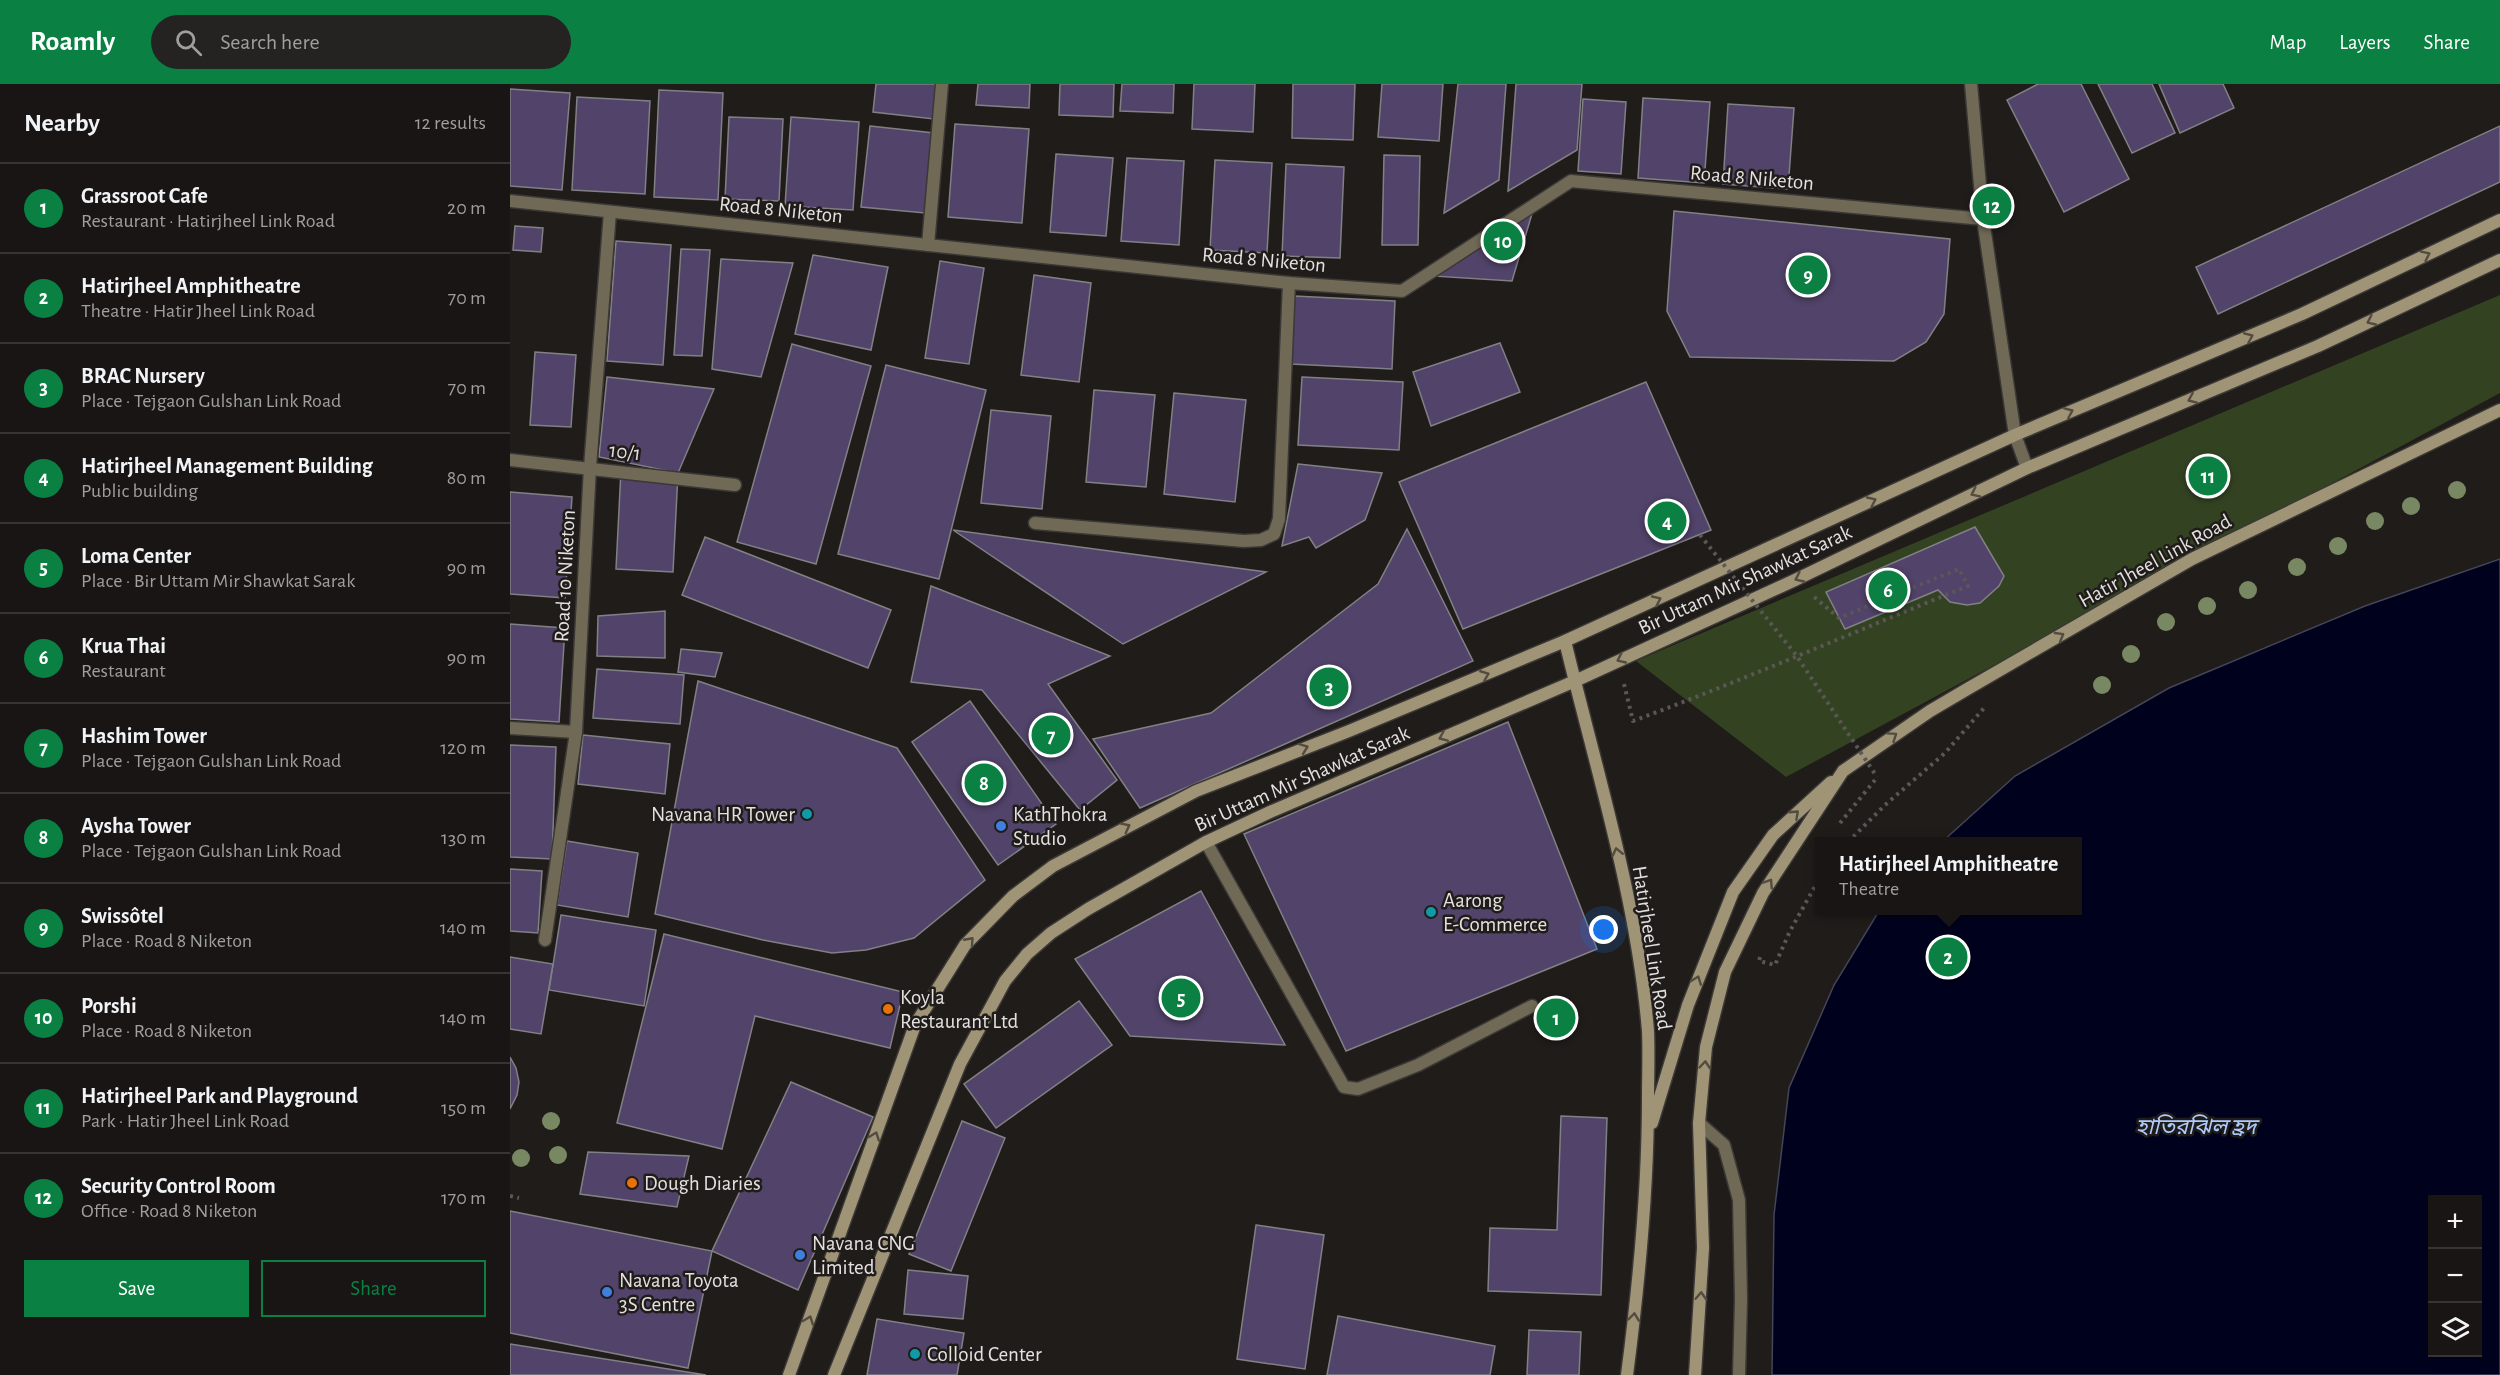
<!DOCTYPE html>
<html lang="en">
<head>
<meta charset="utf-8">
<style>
	body { margin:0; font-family:"Alegreya Sans","Noto Sans Bengali",sans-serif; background:#252222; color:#f1f3f6 }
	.controls { position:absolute; right:18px; bottom:18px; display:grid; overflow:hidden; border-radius:0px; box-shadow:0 3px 15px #0003 }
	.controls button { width:54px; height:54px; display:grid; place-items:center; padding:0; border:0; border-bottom:2px solid #363434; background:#181514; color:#f1f3f6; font:30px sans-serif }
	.you { position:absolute; left:1094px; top:846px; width:21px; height:21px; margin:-15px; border:4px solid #fff; border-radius:50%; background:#1a73e8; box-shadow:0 0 0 9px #1a73e833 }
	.badge { display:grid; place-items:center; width:39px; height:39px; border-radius:50%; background:#0b8043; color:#fff; font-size:20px; font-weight:700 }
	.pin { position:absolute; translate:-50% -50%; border:3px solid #fff; box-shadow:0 2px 6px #0006 }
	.popup { position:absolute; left:1305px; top:753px; width:267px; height:78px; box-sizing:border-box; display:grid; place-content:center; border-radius:0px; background:#181514; filter:drop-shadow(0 2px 4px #0005); font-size:20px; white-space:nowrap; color:#9f9fa0 }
	.popup b { font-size:22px; color:#f1f3f6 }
	.popup::after { content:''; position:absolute; left:50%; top:100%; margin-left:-12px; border:12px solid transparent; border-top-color:#181514 }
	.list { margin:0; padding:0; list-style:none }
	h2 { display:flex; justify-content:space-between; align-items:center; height:78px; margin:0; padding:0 24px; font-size:26px }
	h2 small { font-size:20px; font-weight:400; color:#9f9fa0 }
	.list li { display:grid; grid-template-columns:39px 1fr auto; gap:18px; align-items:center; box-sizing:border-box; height:90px; padding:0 24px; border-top:2px solid #363434 }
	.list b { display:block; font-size:22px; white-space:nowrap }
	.list p { margin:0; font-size:20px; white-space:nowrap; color:#9f9fa0 }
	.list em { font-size:20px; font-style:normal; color:#9f9fa0 }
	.actions { display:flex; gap:12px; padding:18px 24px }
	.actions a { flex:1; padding:14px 0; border:2px solid #0b8043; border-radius:0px; text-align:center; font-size:21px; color:#0b8043 }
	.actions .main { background:#0b8043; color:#fff }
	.icon { flex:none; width:33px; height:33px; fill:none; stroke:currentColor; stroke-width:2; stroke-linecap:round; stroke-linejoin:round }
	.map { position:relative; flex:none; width:1990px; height:1291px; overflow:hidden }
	header { display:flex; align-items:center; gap:36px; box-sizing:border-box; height:84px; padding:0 30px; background:#0b8043; color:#fff }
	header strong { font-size:28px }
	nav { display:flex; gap:33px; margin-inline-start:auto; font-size:21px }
	.search { width:420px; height:54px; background:#252222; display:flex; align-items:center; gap:15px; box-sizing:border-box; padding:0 21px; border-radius:33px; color:#9f9fa0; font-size:22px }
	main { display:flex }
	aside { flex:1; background:#181514 }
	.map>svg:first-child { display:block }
	.green { fill:#334322 }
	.water { fill:#00021d; stroke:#444558; stroke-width:1.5; fill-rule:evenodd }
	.building { fill:#514369; stroke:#818085; stroke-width:1.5 }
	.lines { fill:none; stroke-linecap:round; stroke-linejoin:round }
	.lane-casing { stroke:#3b3836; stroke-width:15 }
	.street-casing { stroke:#3b3836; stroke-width:15 }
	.secondary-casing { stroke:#3b3836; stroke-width:15 }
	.path { stroke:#5b5756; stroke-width:4; stroke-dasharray:3 4.5; stroke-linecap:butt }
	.lane { stroke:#706956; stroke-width:12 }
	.street { stroke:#706956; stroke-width:12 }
	.secondary { stroke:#a09477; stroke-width:12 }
	.path-bridge { stroke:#5b5756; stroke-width:4; stroke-dasharray:3 4.5; stroke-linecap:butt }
	.tree { fill:#778863 }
	.oneway { stroke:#534c3f }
	.culture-dot { fill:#0f9aa8; stroke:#201c1a; stroke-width:2 }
	.shop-dot { fill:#3f7fe0; stroke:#201c1a; stroke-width:2 }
	.food-dot { fill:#e8710a; stroke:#201c1a; stroke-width:2 }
	.labels { text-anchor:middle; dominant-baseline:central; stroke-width:5; stroke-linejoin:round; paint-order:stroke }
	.street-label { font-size:21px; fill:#e4e1e0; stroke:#201c1a }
	.poi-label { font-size:21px; fill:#e4e1e0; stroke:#201c1a; text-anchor:start }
	.water-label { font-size:22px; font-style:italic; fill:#aecafb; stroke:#201c1a }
</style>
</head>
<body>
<header>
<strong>Roamly</strong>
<div class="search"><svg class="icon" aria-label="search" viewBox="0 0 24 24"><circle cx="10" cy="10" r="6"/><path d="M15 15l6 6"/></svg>Search here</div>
<nav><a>Map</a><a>Layers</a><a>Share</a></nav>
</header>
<main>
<aside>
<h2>Nearby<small>12 results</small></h2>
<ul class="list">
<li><span class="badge">1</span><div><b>Grassroot Cafe</b><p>Restaurant · Hatirjheel Link Road</p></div><em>20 m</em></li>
<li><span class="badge">2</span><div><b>Hatirjheel Amphitheatre</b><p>Theatre · Hatir Jheel Link Road</p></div><em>70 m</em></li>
<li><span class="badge">3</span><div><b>BRAC Nursery</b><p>Place · Tejgaon Gulshan Link Road</p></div><em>70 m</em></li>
<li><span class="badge">4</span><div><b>Hatirjheel Management Building</b><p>Public building</p></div><em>80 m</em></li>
<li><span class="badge">5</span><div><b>Loma Center</b><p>Place · Bir Uttam Mir Shawkat Sarak</p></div><em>90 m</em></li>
<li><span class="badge">6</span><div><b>Krua Thai</b><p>Restaurant</p></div><em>90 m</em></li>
<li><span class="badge">7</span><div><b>Hashim Tower</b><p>Place · Tejgaon Gulshan Link Road</p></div><em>120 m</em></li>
<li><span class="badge">8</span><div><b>Aysha Tower</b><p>Place · Tejgaon Gulshan Link Road</p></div><em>130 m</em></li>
<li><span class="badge">9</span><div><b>Swissôtel</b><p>Place · Road 8 Niketon</p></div><em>140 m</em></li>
<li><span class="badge">10</span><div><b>Porshi</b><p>Place · Road 8 Niketon</p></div><em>140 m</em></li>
<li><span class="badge">11</span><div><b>Hatirjheel Park and Playground</b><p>Park · Hatir Jheel Link Road</p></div><em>150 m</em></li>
<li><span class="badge">12</span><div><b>Security Control Room</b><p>Office · Road 8 Niketon</p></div><em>170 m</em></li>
</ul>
<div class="actions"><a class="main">Save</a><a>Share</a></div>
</aside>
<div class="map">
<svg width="1990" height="1291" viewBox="0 0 1990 1291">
	<rect width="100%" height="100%" fill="#201c1a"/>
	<polygon class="green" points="1990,211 1990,309 1276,693 1126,577"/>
	<path class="water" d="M1990,475V1291H1262L1264,1131L1279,1004L1324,901L1369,827L1567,826V758L1433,757L1505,692L1659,604L1855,522ZM1922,1116H1968V1268H1922Z"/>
	<g class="building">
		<polygon points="366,0 428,0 424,35 363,28"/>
		<polygon points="468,0 520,0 519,24 466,21"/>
		<polygon points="550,0 604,0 603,33 549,31"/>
		<polygon points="612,0 664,0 663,29 610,27"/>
		<polygon points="684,0 745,0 743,48 682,45"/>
		<polygon points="783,0 845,0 843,56 782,54"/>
		<polygon points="872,0 933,0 929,57 868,53"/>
		<polygon points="948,0 996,0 989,96 934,129"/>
		<polygon points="1006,0 1072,0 1067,66 998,107"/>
		<polygon points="1528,0 1571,0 1619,95 1554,128 1497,16"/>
		<polygon points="1588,0 1642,0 1665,49 1622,69"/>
		<polygon points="1649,0 1713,0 1724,24 1670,49"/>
		<polygon points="0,5 60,9 52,106 0,102"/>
		<polygon points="149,6 213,9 208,116 144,113"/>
		<polygon points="67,13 140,17 135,110 62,106"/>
		<polygon points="1133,14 1200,18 1194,99 1128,94"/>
		<polygon points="1073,15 1116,18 1111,90 1068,87"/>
		<polygon points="1218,20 1284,24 1278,105 1213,100"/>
		<polygon points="219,33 273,35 269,117 215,115"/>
		<polygon points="281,33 349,38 343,126 275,122"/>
		<polygon points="445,40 519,45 512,139 438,133"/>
		<polygon points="360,42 424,49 415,129 351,123"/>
		<polygon points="1990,42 1990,98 1708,230 1686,183"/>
		<polygon points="546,70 603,74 596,152 540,148"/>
		<polygon points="874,71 910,72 908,161 872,161"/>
		<polygon points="617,74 674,77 669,161 611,157"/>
		<polygon points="705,76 762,79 757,169 700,166"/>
		<polygon points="776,80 834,83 830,174 772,172"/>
		<polygon points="1024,123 1002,197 922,192"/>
		<polygon points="1164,127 1440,155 1434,230 1416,258 1384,277 1180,273 1157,227"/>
		<polygon points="5,142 33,144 31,168 3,166"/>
		<polygon points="106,157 161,161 153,281 97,277"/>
		<polygon points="171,165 200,166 192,272 164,271"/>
		<polygon points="303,171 378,183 361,266 285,250"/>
		<polygon points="211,175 283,179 251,293 202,285"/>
		<polygon points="430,177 474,184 459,280 415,274"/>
		<polygon points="524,191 581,199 569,298 511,291"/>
		<polygon points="784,212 885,217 882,285 781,280"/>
		<polygon points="990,259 1010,308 921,342 903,288"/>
		<polygon points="282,260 361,282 306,480 227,458"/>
		<polygon points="25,268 66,271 61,343 20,341"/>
		<polygon points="376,281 476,306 429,495 328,470"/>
		<polygon points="97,293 204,305 168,389 89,373"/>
		<polygon points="792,293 893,298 889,366 788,361"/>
		<polygon points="1136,298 1201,446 953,545 889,398"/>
		<polygon points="584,306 645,311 636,403 576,398"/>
		<polygon points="664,309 736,316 725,418 654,410"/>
		<polygon points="481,326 541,332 532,425 471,419"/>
		<polygon points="788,380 872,389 855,436 806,464 799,453 772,462"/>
		<polygon points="111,386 168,389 163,488 106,485"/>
		<polygon points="0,408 62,413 55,514 0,510"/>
		<polygon points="1465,443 1494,492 1489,502 1470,519 1457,521 1440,518 1428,506 1335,545 1316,508"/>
		<polygon points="897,445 963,577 630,724 583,655 701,629 868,500"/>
		<polygon points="443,446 756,488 613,560"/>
		<polygon points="195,453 381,526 358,584 172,511"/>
		<polygon points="421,502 600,572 538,600 607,696 570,726 472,606 401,598"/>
		<polygon points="155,527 155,574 87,572 88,532"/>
		<polygon points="0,540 55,544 49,638 0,635"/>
		<polygon points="171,565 212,569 205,593 168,588"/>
		<polygon points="87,585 174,591 170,640 83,634"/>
		<polygon points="188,597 387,664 475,796 404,854 356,866 322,869 253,856 145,830"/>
		<polygon points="460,617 546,740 488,781 402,658"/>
		<polygon points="998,638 1087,865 836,967 734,750"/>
		<polygon points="73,651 160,660 155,710 68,700"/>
		<polygon points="0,661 46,663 42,775 0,773"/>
		<polygon points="57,757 128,769 118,833 47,821"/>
		<polygon points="0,785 32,787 28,849 0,847"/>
		<polygon points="691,807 775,961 620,952 565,875"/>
		<polygon points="51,831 146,846 134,922 39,906"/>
		<polygon points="154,850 393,908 380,964 245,932 212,1065 107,1039"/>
		<polygon points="0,873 43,880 31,950 0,945"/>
		<polygon points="569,917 602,961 486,1044 454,1000"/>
		<polygon points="0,973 6,984 9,998 7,1011 0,1025"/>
		<polygon points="281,998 363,1033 288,1206 202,1167"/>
		<polygon points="1051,1032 1097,1034 1091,1211 978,1207 980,1144 1047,1146"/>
		<polygon points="452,1037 495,1054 441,1187 399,1170"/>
		<polygon points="78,1068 179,1072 167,1123 70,1110"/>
		<polygon points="0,1127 202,1167 178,1284 0,1249"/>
		<polygon points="746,1141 814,1151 795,1285 727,1275"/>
		<polygon points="398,1186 458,1192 453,1235 394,1230"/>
		<polygon points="828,1232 985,1262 980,1291 817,1291"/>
		<polygon points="367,1235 454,1249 447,1291 357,1291"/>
		<polygon points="1019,1246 1071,1248 1069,1291 1017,1291"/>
		<polygon points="0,1260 196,1291 0,1291"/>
	</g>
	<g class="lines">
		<defs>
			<polyline id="lane" points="696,758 834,1003 848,1005 908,981 1022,922"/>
			<g id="street">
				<polyline points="1461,0 1473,135 1505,351 1517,384"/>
				<polyline points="0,117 779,199 892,207 1061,97 1473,135"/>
				<polyline points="418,161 432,0"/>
				<polyline points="0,376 225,401"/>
				<polyline points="525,439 734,457 751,456 764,450 769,435 779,199"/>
				<polyline points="0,644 66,648"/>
				<polyline points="35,856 66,648 80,383 100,128"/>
				<polyline points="1189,1039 1214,1061 1229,1116 1231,1215 1229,1291"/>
			</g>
			<g id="secondary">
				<path d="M1055,557C1086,686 1127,815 1138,947C1139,970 1138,993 1138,1015C1138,1108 1129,1199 1117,1291"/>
				<polyline points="1142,1039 1178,921 1223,808 1263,751 1321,698"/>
				<polyline points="279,1291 405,941 455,861 503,812 543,782 686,707 839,647 1055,557 1505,351 1792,230 1990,136"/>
				<polyline points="324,1291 450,980 495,897 517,870 541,849 578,825 696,758 760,728 1065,597 1285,496 1517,384 1808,262 1990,176"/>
				<polyline points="1185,1291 1193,1164 1189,1039 1196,963 1215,888 1253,809 1333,687 1420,627 1459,604 1682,475 1990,326"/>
			</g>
		</defs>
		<use href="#lane" class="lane-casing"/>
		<use href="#street" class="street-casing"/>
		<use href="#secondary" class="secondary-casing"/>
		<g class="path">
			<path d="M1114,600L1123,637C1236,595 1346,547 1458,502L1449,485L1329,534L1303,512"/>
			<polyline points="1330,739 1365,696"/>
			<polyline points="1338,758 1375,721 1435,669 1474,624"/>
			<polyline points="1250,873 1249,877 1265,881 1280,847 1309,795"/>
			<polyline points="0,1112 9,1114"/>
		</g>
		<use href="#lane" class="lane"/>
		<use href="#street" class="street"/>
		<use href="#secondary" class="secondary"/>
		<polyline class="path-bridge" points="1190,451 1286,571 1367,693"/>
	</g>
	<g class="tree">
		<circle cx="1947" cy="406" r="9"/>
		<circle cx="1901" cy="422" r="9"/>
		<circle cx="1865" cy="437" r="9"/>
		<circle cx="1828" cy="462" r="9"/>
		<circle cx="1787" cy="483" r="9"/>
		<circle cx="1738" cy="506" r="9"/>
		<circle cx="1697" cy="522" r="9"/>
		<circle cx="1656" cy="538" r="9"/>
		<circle cx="1621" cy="570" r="9"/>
		<circle cx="1592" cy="601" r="9"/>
		<circle cx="41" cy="1037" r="9"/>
		<circle cx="48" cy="1071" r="9"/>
		<circle cx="11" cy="1074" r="9"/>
	</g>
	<defs><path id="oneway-chevron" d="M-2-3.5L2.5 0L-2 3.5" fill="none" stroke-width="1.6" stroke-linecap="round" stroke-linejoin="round" transform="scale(1.5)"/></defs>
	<g class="oneway">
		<use href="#oneway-chevron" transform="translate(1916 171) rotate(-26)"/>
		<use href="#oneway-chevron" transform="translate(1861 237) rotate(155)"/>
		<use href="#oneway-chevron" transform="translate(1739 253) rotate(-23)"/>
		<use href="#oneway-chevron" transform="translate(1682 315) rotate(157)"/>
		<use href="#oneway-chevron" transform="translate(1559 328) rotate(-23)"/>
		<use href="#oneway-chevron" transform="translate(1465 409) rotate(154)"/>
		<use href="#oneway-chevron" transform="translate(1362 417) rotate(-25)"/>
		<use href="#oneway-chevron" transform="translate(1289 494) rotate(155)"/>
		<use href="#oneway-chevron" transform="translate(1147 516) rotate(-25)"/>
		<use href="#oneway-chevron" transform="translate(1550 552) rotate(-30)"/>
		<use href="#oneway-chevron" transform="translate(1111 575) rotate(155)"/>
		<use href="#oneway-chevron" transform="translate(975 591) rotate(-22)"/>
		<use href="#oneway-chevron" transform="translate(1383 652) rotate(-34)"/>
		<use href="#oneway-chevron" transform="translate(933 653) rotate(157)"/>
		<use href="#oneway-chevron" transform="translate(794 664) rotate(-21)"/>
		<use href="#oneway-chevron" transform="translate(1285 730) rotate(-43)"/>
		<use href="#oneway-chevron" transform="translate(616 743) rotate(-27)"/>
		<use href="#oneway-chevron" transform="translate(1107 768) rotate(-103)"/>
		<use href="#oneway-chevron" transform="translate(1259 799) rotate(-57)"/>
		<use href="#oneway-chevron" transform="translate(460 857) rotate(-48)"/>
		<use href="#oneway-chevron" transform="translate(1187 896) rotate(-69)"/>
		<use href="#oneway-chevron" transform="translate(1195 981) rotate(-85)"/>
		<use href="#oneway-chevron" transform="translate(365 1052) rotate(-70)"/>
		<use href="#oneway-chevron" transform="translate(1191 1212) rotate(-87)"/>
		<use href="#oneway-chevron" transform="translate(1124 1233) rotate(-83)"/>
		<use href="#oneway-chevron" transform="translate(299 1236) rotate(-70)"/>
	</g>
	<g class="culture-dot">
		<circle cx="297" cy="730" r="6"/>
		<circle cx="921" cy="828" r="6"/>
		<circle cx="405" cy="1270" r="6"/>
	</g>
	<g class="shop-dot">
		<circle cx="491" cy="742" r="6"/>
		<circle cx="290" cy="1171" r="6"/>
		<circle cx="97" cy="1208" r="6"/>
	</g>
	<g class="food-dot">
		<circle cx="378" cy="925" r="6"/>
		<circle cx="122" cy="1099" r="6"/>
	</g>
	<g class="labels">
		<g class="street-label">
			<text transform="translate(1242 94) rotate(5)">Road 8 Niketon</text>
			<text transform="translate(271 126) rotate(6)">Road 8 Niketon</text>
			<text transform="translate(754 176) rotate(5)">Road 8 Niketon</text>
			<text transform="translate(115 368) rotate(7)">10/1</text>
			<text transform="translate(1645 477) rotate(-29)">Hatir Jheel Link Road</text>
			<text transform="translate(55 492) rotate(-87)">Road 10 Niketon</text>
			<text transform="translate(1235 496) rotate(-25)">Bir Uttam Mir Shawkat Sarak</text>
			<text transform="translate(792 695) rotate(-24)">Bir Uttam Mir Shawkat Sarak</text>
			<text transform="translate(1142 864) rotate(81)">Hatirjheel Link Road</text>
		</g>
		<g class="poi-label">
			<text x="285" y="730" text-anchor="end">Navana HR Tower</text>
			<text x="503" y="730">KathThokra<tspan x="503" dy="24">Studio</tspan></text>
			<text x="933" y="816">Aarong<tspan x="933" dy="24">E-Commerce</tspan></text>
			<text x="390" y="913">Koyla<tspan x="390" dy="24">Restaurant Ltd</tspan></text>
			<text x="134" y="1099">Dough Diaries</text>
			<text x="302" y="1159">Navana CNG<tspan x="302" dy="24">Limited</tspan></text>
			<text x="109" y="1196">Navana Toyota<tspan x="109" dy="24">3S Centre</tspan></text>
			<text x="417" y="1270">Colloid Center</text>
		</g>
		<g class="water-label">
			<text x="1686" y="1043">হাতিরঝিল হ্রদ</text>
		</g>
	</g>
</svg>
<div class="controls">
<button>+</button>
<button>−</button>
<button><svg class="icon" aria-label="layers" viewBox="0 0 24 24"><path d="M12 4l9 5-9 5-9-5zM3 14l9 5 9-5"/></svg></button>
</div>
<div class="you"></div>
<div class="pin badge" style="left:1046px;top:934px">1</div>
<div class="pin badge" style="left:1438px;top:873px">2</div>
<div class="popup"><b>Hatirjheel Amphitheatre</b>Theatre</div>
<div class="pin badge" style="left:819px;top:603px">3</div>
<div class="pin badge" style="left:1157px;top:437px">4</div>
<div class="pin badge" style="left:671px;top:914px">5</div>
<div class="pin badge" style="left:1378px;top:506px">6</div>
<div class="pin badge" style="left:541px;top:651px">7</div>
<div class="pin badge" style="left:474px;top:699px">8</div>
<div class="pin badge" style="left:1298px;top:191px">9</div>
<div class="pin badge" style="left:993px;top:157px">10</div>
<div class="pin badge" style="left:1698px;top:392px">11</div>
<div class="pin badge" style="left:1482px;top:122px">12</div>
</div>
</main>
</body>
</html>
